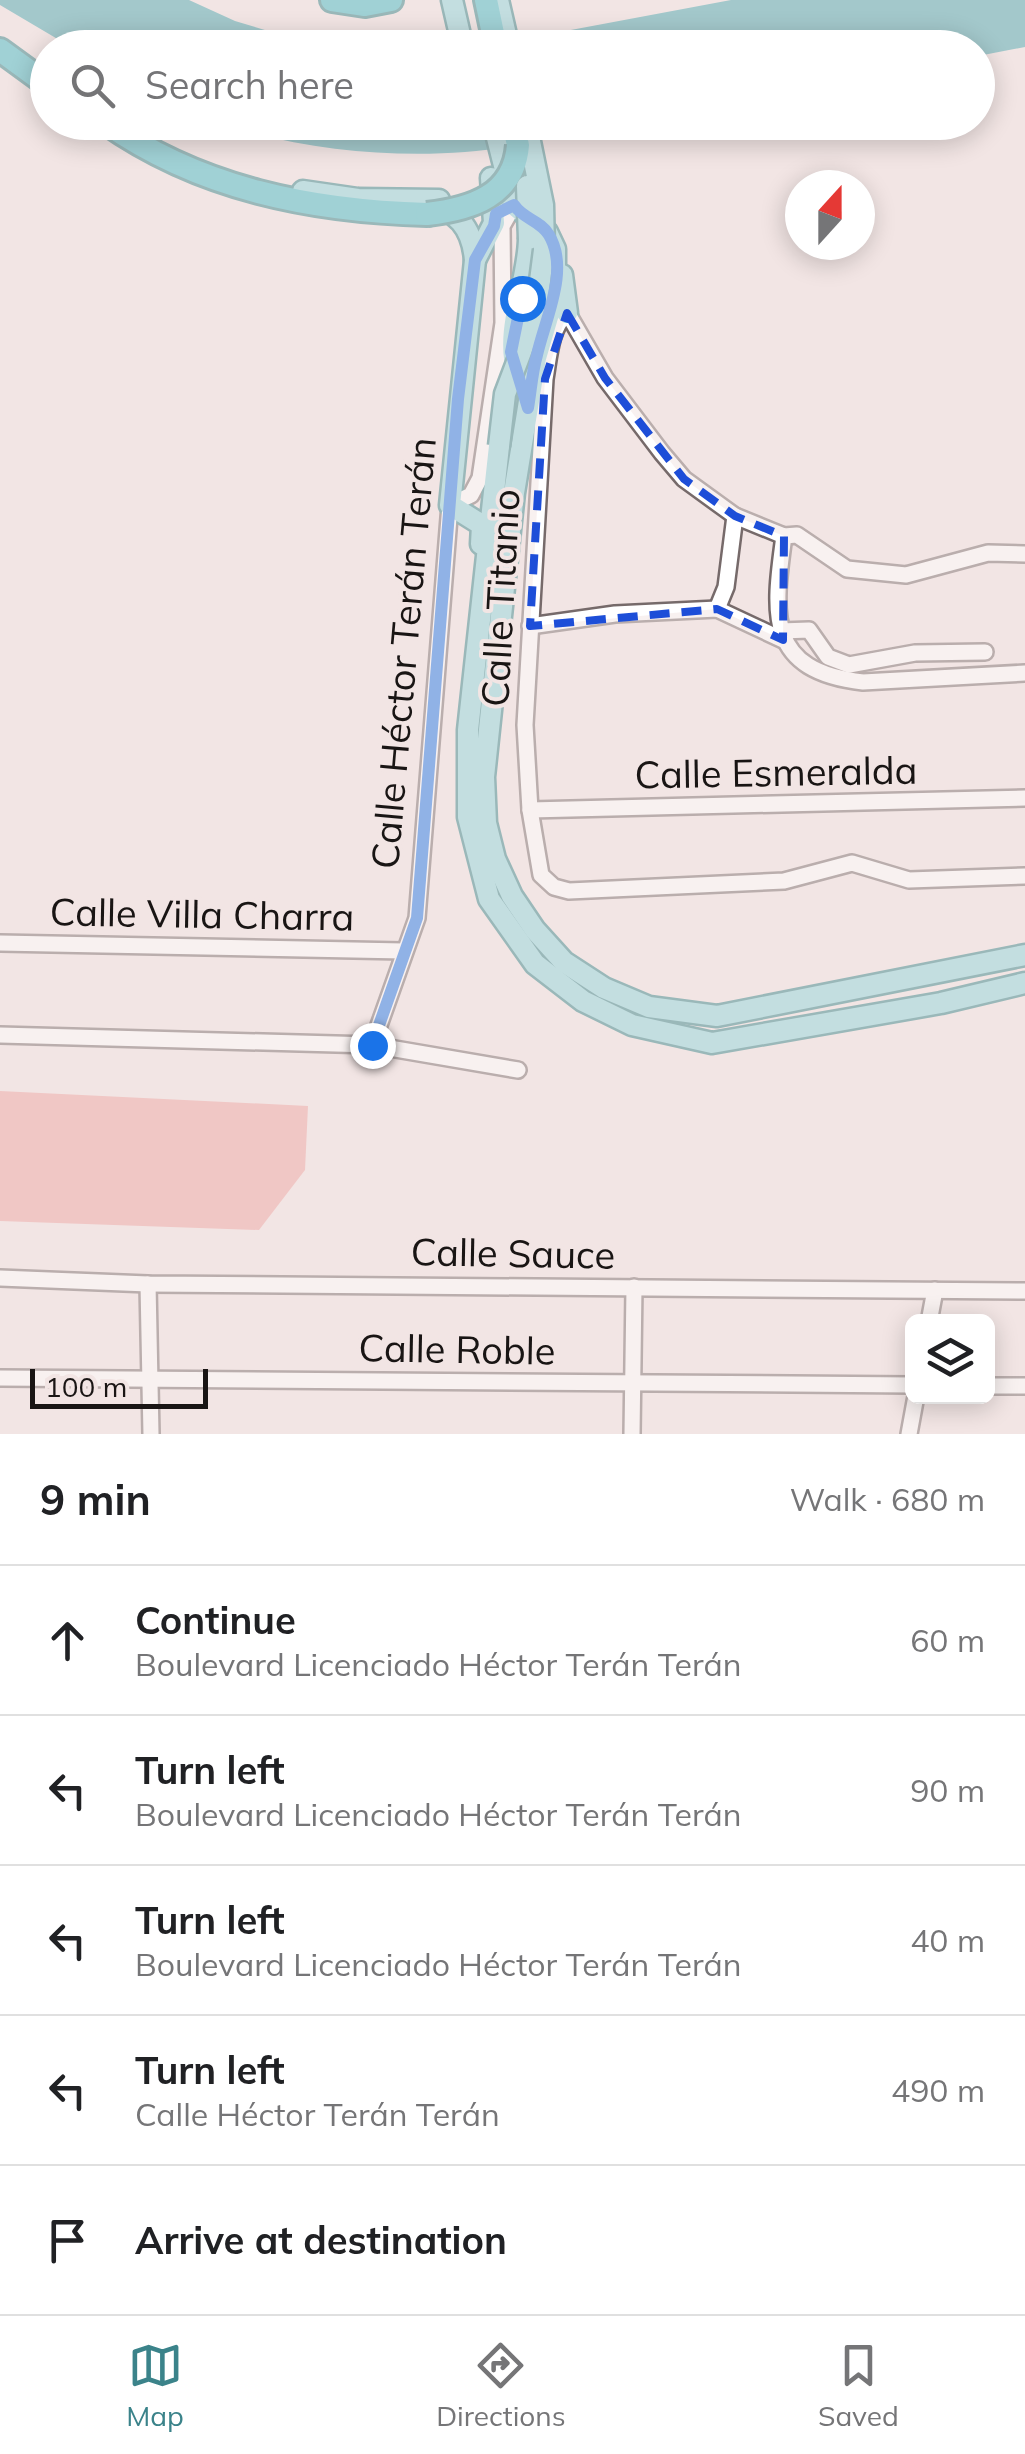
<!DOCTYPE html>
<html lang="en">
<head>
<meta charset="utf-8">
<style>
	body { margin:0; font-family:Mulish,sans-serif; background:#f2f2f2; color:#202124 }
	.controls { position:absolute; right:30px; bottom:30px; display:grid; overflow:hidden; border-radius:15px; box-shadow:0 5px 25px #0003 }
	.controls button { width:90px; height:90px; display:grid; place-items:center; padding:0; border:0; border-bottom:2px solid #e0e0e0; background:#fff; color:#202124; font:50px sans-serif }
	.compass { position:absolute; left:785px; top:170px; width:90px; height:90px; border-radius:50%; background:#fff; box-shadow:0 5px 25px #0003; rotate:21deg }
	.scale { position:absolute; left:30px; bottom:25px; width:178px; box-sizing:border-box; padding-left:10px; border:5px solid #191514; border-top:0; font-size:28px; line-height:35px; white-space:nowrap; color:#191514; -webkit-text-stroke:8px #f2e5e4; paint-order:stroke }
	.stop { position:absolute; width:30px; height:30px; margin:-22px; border:8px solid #1a73e8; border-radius:50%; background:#fff }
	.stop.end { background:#1a73e8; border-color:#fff; box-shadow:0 2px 10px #0008 }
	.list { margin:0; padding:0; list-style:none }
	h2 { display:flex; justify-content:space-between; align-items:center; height:130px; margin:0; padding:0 40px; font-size:42px }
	h2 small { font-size:32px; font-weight:400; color:#757577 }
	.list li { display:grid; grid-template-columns:65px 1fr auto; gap:30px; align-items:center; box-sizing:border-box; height:150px; padding:0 40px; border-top:2px solid #e0e0e0 }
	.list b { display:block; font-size:38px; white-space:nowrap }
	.list p { margin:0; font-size:32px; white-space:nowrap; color:#757577 }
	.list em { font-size:32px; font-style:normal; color:#757577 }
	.icon { flex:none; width:55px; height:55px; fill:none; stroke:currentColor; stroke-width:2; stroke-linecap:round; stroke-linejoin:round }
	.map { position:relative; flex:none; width:1025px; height:1434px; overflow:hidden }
	.search { position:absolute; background:#fff; box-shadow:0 5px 25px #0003; left:30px; right:30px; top:30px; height:110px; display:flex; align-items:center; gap:25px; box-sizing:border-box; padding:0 35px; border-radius:55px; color:#757577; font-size:38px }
	.sheet { height:880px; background:#fff }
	nav { display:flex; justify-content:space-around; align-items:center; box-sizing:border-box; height:140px; border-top:2px solid #e0e0e0; background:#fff; font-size:28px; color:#757577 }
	nav a { display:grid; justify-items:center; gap:5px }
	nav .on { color:#3b838a }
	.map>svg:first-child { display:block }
	.forest { fill:#eea2a1 }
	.water { fill:#43a4ad }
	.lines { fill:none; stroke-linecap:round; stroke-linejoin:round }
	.minor-casing { stroke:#766a6a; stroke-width:20 }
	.major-casing { stroke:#308086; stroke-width:25 }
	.highway-casing { stroke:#308086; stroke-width:28 }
	.minor { stroke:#fff; stroke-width:15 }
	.major { stroke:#8ad5dc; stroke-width:20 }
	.highway { stroke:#3cb9c4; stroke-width:22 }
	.major-bridge-casing { stroke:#308086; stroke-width:25; stroke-linecap:butt }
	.highway-bridge-casing { stroke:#308086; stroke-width:28; stroke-linecap:butt }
	.major-bridge { stroke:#8ad5dc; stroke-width:20 }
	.highway-bridge { stroke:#3cb9c4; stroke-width:22 }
	.route { stroke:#1a73e8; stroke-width:12 }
	.marked { fill:none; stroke:#1d4ed8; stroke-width:8; stroke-dasharray:20 12; stroke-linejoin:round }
	.labels { text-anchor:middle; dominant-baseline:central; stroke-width:8; stroke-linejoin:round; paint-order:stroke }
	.street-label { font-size:38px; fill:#191514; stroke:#f2e5e4 }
</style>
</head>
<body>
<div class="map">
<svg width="1025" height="1434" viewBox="0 0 1025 1434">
	<rect width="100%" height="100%" fill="#f2e5e4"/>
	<polygon class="forest" points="0,1091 308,1106 305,1170 259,1230 0,1221"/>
	<g class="water">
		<polygon points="0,0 189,0 235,21 305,42 348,47 71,47 0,5"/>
		<polygon points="731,0 1025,0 1025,47 978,56 978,48 474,48"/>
		<path d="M221,123H624C572,132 518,148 465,152C388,158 294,149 221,123Z"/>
	</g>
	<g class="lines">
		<defs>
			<g id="minor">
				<polyline points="564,307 605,378 662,453 684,479 735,516 784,536 797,535 847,569 906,575 988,553 1025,554"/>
				<path d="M567,313C550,329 549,356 545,379L525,725L530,810L541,875L554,887L569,891L784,881L852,863L909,880L1025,876"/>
				<path d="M784,536C773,615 766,671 863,682L1025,673"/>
				<polyline points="717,609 726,587 735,516"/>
				<polyline points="530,626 615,614 717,609 783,640"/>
				<polyline points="781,631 809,630 828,657 849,665 915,653 985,652"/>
				<polyline points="530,810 1025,798"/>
				<polyline points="0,943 403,951"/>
				<polyline points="0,1035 372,1045 518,1070"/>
				<polyline points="372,1045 417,918 450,505 471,495 480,478 503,323 502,226 514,205"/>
				<polyline points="0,1278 148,1284 1025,1291"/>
				<polyline points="148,1284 151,1434"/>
				<polyline points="929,1322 935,1290"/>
				<polyline points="0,1378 912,1385"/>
				<polyline points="988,1386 1025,1386"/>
				<polyline points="632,1434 634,1287"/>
				<polyline points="909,1434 916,1396"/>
			</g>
			<g id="major">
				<polyline points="452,0 463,48"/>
				<polyline points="498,0 509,48"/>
				<polyline points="493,122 514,205 547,232 555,249 555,267 553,300 536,358 514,493 484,777 486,823 495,859 512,896 535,930 564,962 604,988 649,1007 717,1016 1025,955"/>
				<polyline points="303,191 358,199 439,200"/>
				<path d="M426,201C457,212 472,226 475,260L450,505L482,525L481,544"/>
				<polyline points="475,260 494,223 491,178"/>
				<polyline points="562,275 567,313"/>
				<path d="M517,373C504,329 528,284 529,239"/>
				<polyline points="499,446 468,730 468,817 489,899 535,964 583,1001 632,1025 712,1043 941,1003 1025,983"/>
			</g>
			<g id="highway">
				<polyline points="332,0 365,5 391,0"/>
				<polyline points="486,0 496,48"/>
				<polyline points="0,50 48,85"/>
				<path d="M105,122C200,189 312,211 427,214"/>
				<polyline points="513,122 518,145"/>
			</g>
		</defs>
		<use href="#minor" class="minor-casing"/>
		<use href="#major" class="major-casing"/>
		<use href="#highway" class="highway-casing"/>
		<use href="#minor" class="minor"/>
		<use href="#major" class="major"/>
		<use href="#highway" class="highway"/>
		<defs>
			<g id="major-bridge">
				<polyline points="527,186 529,239"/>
				<polyline points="499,446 505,394 536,312 544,250 543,205 526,122"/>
			</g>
			<path id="highway-bridge" d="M427,214C471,209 514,196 518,145"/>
		</defs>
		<use href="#major-bridge" class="major-bridge-casing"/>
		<use href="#highway-bridge" class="highway-bridge-casing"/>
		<use href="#major-bridge" class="major-bridge"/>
		<use href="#highway-bridge" class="highway-bridge"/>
	</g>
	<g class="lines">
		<path class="route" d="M372,1045L417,918L458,399L475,260L494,226L496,214L514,205C523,219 540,220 549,235C570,270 545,319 537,355C532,372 531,391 528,408L511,352L522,298"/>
	</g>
	<path d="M0 0H1025V1434H0ZM567,313L605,378L684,479L735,516L784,536L783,640L717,609L530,626L545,379Z" fill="#f2e5e4" fill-opacity=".55" fill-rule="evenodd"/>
	<path class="marked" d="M567,313L605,378L684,479L735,516L784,536L783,640L717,609L530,626L545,379Z"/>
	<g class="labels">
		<g class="street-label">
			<text transform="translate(500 598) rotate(-87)">Calle Titanio</text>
			<text transform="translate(403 653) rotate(-85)">Calle Héctor Terán Terán</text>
			<text transform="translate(776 772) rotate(-1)">Calle Esmeralda</text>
			<text transform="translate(202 914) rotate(1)">Calle Villa Charra</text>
			<text transform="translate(513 1253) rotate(1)">Calle Sauce</text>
			<text transform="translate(457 1349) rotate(1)">Calle Roble</text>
		</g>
	</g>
</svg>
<div class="controls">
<button><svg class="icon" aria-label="layers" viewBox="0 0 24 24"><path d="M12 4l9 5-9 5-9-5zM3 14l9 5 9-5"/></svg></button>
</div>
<svg class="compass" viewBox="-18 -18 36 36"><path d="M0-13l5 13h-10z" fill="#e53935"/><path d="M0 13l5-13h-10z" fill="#757577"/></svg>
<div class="scale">100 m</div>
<div class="stop" style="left:522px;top:298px"></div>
<div class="stop end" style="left:372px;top:1045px"></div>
<div class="search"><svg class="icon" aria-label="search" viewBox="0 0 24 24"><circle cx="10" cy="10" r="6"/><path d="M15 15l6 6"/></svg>Search here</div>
</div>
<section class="sheet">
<h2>9 min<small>Walk · 680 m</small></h2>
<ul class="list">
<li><svg class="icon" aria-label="ahead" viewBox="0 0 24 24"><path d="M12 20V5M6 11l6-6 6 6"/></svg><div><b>Continue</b><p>Boulevard Licenciado Héctor Terán Terán</p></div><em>60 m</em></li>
<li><svg class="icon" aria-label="left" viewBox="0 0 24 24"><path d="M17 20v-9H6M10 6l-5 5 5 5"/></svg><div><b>Turn left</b><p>Boulevard Licenciado Héctor Terán Terán</p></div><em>90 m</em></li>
<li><svg class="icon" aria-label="left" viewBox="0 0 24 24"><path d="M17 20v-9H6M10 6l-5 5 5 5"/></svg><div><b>Turn left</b><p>Boulevard Licenciado Héctor Terán Terán</p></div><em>40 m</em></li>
<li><svg class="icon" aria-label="left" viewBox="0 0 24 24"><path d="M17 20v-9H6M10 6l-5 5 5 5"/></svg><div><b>Turn left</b><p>Calle Héctor Terán Terán</p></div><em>490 m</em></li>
<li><svg class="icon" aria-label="arrive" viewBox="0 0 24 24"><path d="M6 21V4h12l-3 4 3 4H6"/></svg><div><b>Arrive at destination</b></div></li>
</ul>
</section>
<nav>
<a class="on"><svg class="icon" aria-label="map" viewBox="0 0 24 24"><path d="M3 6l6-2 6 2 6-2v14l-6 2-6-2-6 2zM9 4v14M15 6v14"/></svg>Map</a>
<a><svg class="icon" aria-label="directions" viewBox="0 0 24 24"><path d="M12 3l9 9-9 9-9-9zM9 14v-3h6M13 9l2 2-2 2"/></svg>Directions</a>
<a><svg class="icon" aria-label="saved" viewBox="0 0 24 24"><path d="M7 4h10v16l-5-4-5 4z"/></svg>Saved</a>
</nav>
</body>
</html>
